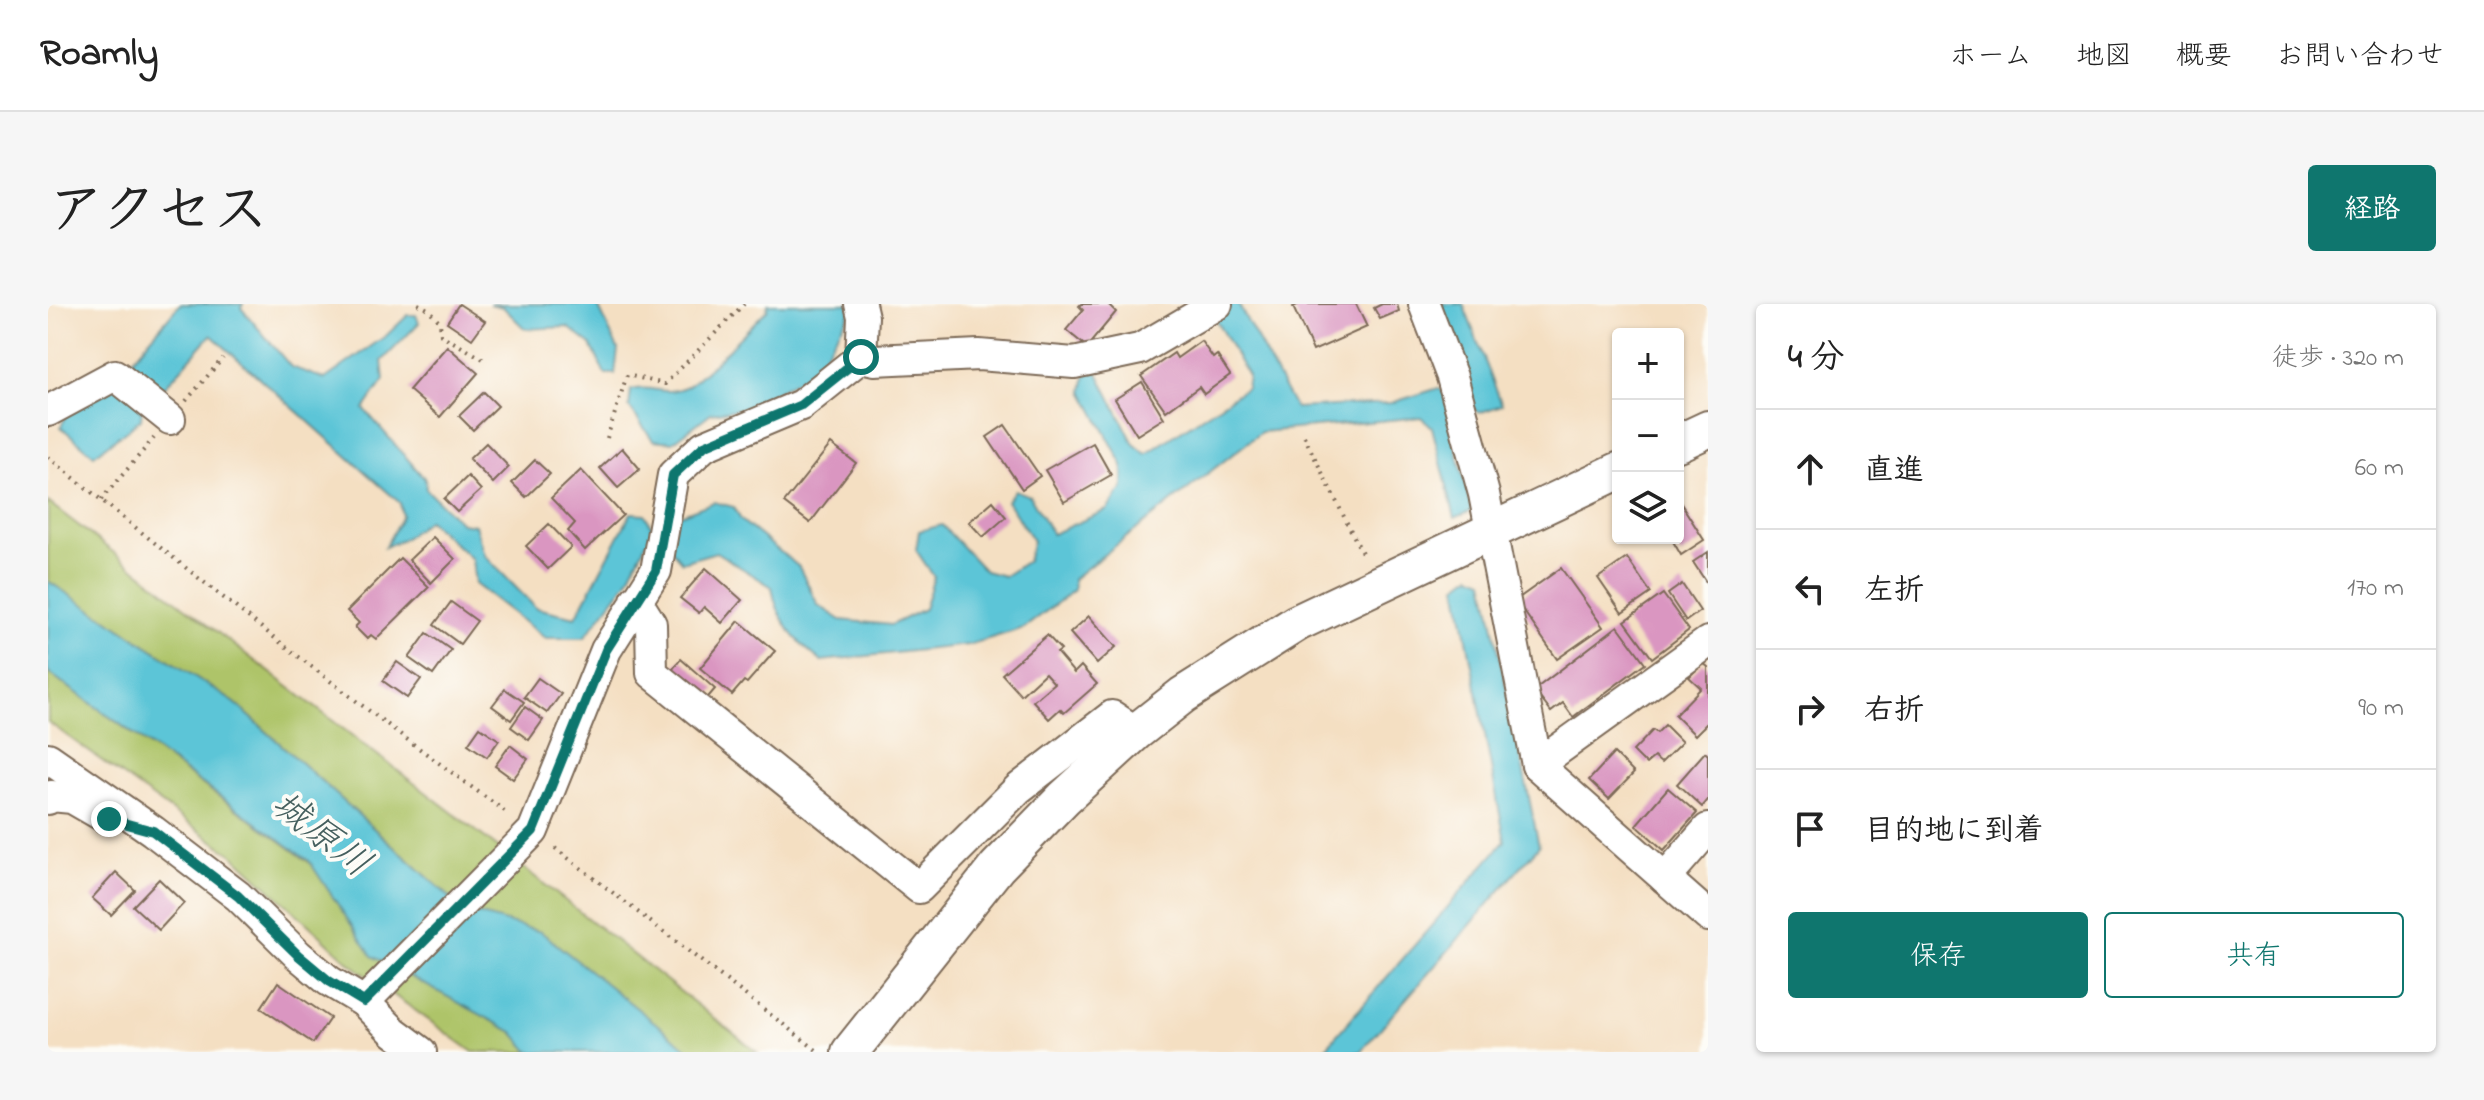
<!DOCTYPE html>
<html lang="ja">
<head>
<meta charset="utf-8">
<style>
	body { margin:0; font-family:"Indie Flower","Klee One",sans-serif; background:#f6f6f6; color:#222 }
	.controls { position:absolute; right:24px; top:24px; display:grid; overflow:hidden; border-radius:8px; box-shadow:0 2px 6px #0004 }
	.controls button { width:72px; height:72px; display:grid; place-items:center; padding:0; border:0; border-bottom:2px solid #e0e0e0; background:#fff; color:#222; font:40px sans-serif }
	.stop { position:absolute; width:24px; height:24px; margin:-18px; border:6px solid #0f766e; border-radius:50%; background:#fff }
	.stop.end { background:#0f766e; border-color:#fff; box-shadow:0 2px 8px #0008 }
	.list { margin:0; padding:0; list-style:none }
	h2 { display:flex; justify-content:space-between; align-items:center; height:104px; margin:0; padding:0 32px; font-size:34px }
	h2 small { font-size:26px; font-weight:400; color:#767676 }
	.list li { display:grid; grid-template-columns:52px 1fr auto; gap:24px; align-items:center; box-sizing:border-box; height:120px; padding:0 32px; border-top:2px solid #e0e0e0 }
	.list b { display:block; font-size:30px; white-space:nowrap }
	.list em { font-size:26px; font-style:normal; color:#767676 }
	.actions { display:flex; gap:16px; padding:24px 32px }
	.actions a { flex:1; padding:18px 0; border:2px solid #0f766e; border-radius:8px; text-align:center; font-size:28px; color:#0f766e }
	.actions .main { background:#0f766e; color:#fff }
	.icon { flex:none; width:44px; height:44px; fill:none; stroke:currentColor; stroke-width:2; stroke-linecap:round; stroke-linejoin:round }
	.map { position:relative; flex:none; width:1660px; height:748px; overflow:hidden; border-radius:8px }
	header { display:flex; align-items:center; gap:48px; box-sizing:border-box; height:112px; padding:0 40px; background:#fff; border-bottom:2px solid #e0e0e0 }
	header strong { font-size:38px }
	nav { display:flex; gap:44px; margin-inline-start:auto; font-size:28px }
	.intro { display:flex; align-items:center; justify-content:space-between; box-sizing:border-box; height:192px; padding:0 48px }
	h1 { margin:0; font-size:56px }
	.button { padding:20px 36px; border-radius:8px; background:#0f766e; color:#fff; font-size:28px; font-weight:700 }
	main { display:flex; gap:48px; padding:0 48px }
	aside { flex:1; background:#fff; border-radius:8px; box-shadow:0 2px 6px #0004 }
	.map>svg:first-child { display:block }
	.green { fill:#aec469; stroke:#747744; stroke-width:2 }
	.water { fill:#5bc5d7; stroke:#4b787a; stroke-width:2 }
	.building { fill:#da96c1 }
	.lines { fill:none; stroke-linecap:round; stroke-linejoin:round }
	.minor-casing { stroke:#7c6957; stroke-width:34 }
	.tertiary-casing { stroke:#7c6957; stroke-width:40 }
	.path { stroke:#7c6957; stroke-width:4; stroke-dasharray:2 6; stroke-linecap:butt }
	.minor { stroke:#fff; stroke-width:30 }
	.tertiary { stroke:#fff; stroke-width:36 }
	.route { stroke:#0f766e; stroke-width:10 }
	.labels { text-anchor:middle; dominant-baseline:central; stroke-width:8; stroke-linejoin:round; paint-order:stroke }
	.water-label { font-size:38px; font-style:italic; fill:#46605f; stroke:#fdfcf7 }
</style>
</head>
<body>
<header>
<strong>Roamly</strong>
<nav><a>ホーム</a><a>地図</a><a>概要</a><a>お問い合わせ</a></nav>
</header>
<div class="intro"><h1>アクセス</h1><a class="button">経路</a></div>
<main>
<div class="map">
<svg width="1660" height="748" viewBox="0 0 1660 748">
	<rect width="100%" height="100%" fill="#fdfcf7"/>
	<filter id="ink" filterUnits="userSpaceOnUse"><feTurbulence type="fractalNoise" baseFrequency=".0125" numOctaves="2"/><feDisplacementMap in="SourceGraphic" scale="16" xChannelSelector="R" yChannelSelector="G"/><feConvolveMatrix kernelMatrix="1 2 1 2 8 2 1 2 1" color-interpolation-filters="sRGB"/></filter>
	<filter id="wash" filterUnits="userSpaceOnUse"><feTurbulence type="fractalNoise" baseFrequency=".006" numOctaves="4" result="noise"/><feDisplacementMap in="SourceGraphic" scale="32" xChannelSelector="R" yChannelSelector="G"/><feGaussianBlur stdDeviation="1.8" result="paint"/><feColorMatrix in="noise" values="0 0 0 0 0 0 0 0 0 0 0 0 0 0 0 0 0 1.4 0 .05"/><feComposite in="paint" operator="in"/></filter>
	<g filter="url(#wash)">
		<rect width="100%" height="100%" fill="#f4dfc2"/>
		<g class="green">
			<polygon points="0,198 453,546 709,748 602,748 416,606 187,399 0,277"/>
			<polygon points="0,368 261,558 513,748 425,748 304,661 186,552 0,418"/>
		</g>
		<g class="water">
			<path d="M132,0H195L193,4L243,63L277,75L339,31L360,11H368L371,19L334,57L336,76L316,105L377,175L378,185L413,219L427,221L436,251L488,304L528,313L583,209L597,210L603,222L666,198L686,203L693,216L751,263L770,301L793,316L843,321L876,305L886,273L868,246L871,227L894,221L937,267L956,272L979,257L985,237L959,197L967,186L982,192L1004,230L1059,206L1075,184V161L1035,87L1038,70L1049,67L1086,140L1098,150L1198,84L1200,72L1166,13L1165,0H1190L1247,104L1343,99L1391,84L1400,94L1401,116L1424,207L1407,214L1384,123L1374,113L1213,128L1025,275L1026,286L976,324L920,341L773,357C747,337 729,316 724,283L668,248L634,258L621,243L598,239L579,278L536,334H497L427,280L424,255L380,216L357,234L337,243L354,212L352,199L163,31L108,93L94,104L93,115L46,151L13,123L17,113L76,65Z"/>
			<polygon points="441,0 549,0 570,45 567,70 557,70 543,41 520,23 477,25 455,3"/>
			<path d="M720,0H801L802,10L766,67L699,104L663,109L625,138L605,136L581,103L583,86C607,80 613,93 637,83C652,77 703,21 719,6Z"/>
			<polygon points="1392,0 1415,0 1454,101 1431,109 1424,104 1416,83 1421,75"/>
			<polygon points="1423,271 1436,276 1491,542 1312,748 1274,748 1457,537 1409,282"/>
			<polygon points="0,277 187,399 416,606 493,628 644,748 482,748 465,728 324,652 261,557 0,368"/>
		</g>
		<g id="blocks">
			<g class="building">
				<polygon points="411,0 437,17 424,35 399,18"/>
				<polygon points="1033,0 1060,0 1068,8 1039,43 1018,26 1035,6 1031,2"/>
				<polygon points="1251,0 1308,0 1319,23 1265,47 1245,3"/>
				<polygon points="1334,0 1349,0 1351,7 1332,15 1326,4"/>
				<polygon points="1153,37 1165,54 1169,51 1182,71 1156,90 1151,83 1118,107 1093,72 1126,49 1129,54"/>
				<polygon points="399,42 430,69 392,113 361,86"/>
				<polygon points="1094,78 1116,114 1089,131 1067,95"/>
				<polygon points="436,88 450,102 425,126 411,112"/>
				<polygon points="957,121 992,172 974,185 939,133"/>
				<polygon points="438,139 461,163 445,179 421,155"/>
				<polygon points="1045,139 1063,171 1016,198 997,166"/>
				<polygon points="783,140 808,159 762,219 736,199"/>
				<polygon points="574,144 592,165 570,184 552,164"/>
				<polygon points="487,156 502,170 478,193 464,179"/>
				<polygon points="533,166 575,211 537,246 520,227 527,219 503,194"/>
				<polygon points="420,172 433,186 409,208 396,195"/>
				<polygon points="1630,195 1656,236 1633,251 1623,234 1630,234"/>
				<polygon points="945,197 958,213 935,233 921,218"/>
				<polygon points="501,220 523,243 500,265 478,242"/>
				<polygon points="385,233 407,255 383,279 361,256"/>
				<polygon points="1660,248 1660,281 1645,258"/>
				<polygon points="352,254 381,283 328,335 323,331 319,335 307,323 311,319 299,307"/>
				<polygon points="1579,254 1603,289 1574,309 1550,274"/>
				<polygon points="658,264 694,296 674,319 656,303 651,309 632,294"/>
				<polygon points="1513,264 1555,323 1509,355 1468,296"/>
				<polygon points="1634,280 1652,307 1638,317 1620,290"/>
				<polygon points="1615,290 1641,326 1604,354 1577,317"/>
				<polygon points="403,298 429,317 412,340 386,321"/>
				<polygon points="1041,312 1068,343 1049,360 1022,329"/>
				<polygon points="691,317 727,347 699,379 696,377 684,391 652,364"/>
				<polygon points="1570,322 1597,359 1525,413 1515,399 1503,408 1486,386"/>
				<polygon points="379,329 403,346 385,371 361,354"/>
				<polygon points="999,331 1013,346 1009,349 1026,369 1033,362 1049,380 1016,409 1012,405 1001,415 985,397 1006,379 997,369 973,391 954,370"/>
				<polygon points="633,355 667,385 655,399 621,370"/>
				<polygon points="349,358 373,375 359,394 335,377"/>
				<polygon points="1655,359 1660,363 1660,418 1647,431 1627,411 1653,384 1641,373"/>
				<polygon points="490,374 513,390 499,409 476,393"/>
				<polygon points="457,385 476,398 463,416 444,402"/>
				<polygon points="477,403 495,416 481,436 463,423"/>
				<polygon points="1617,421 1634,438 1613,459 1606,453 1598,460 1585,447 1605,426 1609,429"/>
				<polygon points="432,423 451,436 439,453 420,440"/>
				<polygon points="462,441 480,455 465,475 447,462"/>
				<polygon points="1657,448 1660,451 1660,496 1654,503 1629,480"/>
				<polygon points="1566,449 1586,469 1561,495 1541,476"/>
				<polygon points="1620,484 1649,509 1616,546 1588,521"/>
				<polygon points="68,568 87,586 63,611 44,594"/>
				<polygon points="111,575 136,599 111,626 85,602"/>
				<polygon points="230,678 282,714 265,739 213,704"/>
			</g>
		</g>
	</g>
	<g filter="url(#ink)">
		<use href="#blocks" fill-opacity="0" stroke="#7c6957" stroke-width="2"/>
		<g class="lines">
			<defs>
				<g id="minor">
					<polyline points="1376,0 1404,73 1436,190 1489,461 1660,612"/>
					<polyline points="813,53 826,56 931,51 1026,59 1092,45 1169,0"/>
					<polyline points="0,107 67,71 122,115"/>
					<polyline points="588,296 603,320 604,369 871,584 970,485 1064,412 1088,428"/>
					<polyline points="0,454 105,527 190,592 250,651 281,677 316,698 346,728 373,748"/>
					<polyline points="1489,461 1660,338"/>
					<polyline points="0,495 3,492 24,494 57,513"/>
					<polyline points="1617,574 1660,525"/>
					<polyline points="316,698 485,527 558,346 608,267 625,171 656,142 753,101 813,53 815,13 812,0"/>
				</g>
				<g id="tertiary">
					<polyline points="1630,139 1660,125"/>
					<polyline points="802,748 949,563 1016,494 1088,428 1135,391 1249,319 1570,167"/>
				</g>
			</defs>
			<use href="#minor" class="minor-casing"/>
			<use href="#tertiary" class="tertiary-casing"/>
			<g class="path">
				<polyline points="370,0 380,5 392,18 393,31 437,56"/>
				<polyline points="138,97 175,54"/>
				<polyline points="1256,132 1316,253"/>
				<polyline points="559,134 579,71 617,80 696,0"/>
				<path d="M0,153C151,275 303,397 461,510"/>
				<polyline points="53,196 106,134"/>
				<polyline points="507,544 771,748"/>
			</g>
			<use href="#minor" class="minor"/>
			<use href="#tertiary" class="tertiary"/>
		</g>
	</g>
	<g class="lines" filter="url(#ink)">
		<polyline class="route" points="61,515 105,527 190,592 250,651 281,677 316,698 485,527 558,346 608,267 625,171 656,142 753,101 813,53"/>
	</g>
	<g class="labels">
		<g class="water-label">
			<text transform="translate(272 532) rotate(38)">城原川</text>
		</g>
	</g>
</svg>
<div class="controls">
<button>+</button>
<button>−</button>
<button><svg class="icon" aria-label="layers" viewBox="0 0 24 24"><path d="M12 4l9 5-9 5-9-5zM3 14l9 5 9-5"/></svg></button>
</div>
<div class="stop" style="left:813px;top:53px"></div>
<div class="stop end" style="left:61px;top:515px"></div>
</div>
<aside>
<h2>4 分<small>徒歩 · 320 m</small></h2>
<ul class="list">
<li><svg class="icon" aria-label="ahead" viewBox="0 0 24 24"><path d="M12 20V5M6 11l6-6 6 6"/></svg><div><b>直進</b></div><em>60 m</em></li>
<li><svg class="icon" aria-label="left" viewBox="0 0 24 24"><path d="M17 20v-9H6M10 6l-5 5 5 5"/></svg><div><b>左折</b></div><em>170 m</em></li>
<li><svg class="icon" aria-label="right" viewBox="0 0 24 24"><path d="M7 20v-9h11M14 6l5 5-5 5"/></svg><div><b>右折</b></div><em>90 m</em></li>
<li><svg class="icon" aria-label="arrive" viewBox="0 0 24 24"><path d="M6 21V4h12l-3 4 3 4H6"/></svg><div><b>目的地に到着</b></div></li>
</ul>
<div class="actions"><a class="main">保存</a><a>共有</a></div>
</aside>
</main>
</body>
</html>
